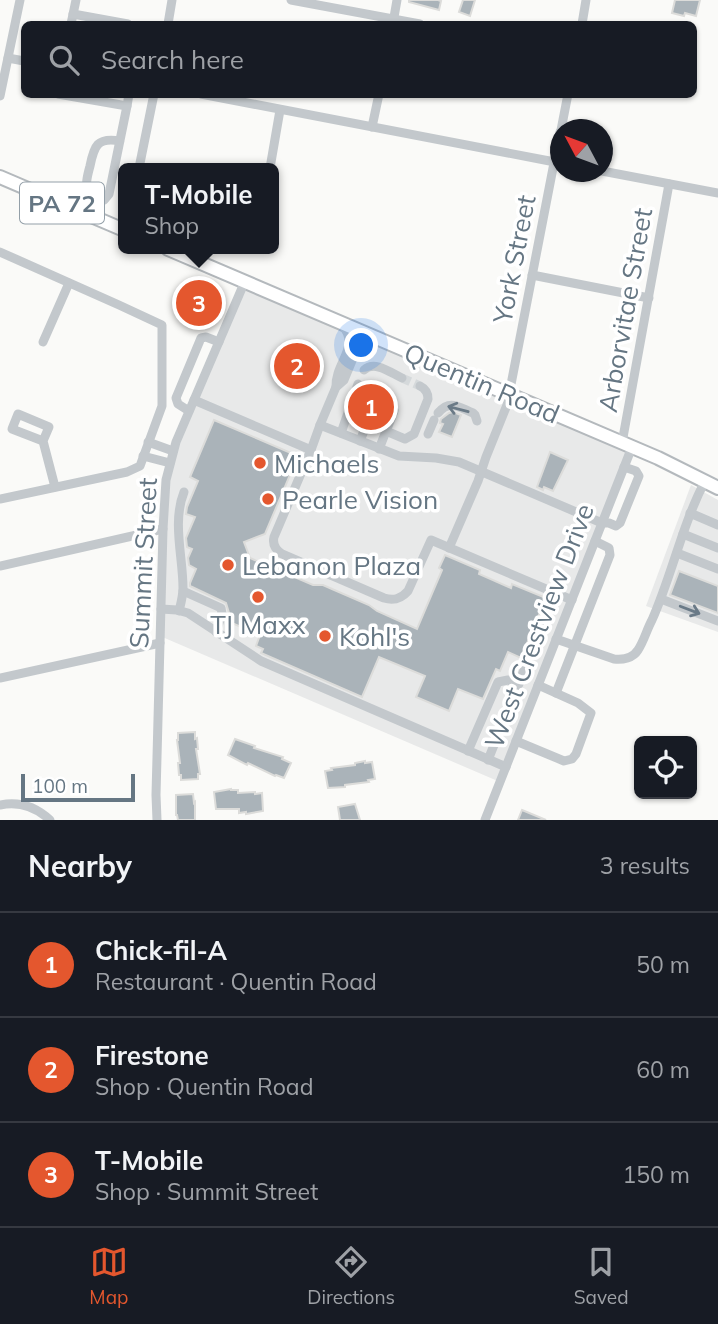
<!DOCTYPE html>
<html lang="en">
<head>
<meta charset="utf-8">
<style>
	body { margin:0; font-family:Mulish,sans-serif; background:#20242c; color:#f1f3f6 }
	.controls { position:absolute; right:21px; bottom:21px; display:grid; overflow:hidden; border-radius:10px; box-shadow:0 2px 5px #0004 }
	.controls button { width:63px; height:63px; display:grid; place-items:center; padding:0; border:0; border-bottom:2px solid #363941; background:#171b24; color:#f1f3f6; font:35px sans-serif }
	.compass { position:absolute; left:550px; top:119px; width:63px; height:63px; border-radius:50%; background:#171b24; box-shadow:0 2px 5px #0004; rotate:311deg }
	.scale { position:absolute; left:21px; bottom:18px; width:114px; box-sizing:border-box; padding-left:7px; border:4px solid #657683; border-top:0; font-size:19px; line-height:24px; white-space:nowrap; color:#657683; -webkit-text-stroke:5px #fff; paint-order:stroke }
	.you { position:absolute; left:362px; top:346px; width:24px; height:24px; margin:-18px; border:5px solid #fff; border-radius:50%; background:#1a73e8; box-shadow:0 0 0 10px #1a73e833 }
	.badge { display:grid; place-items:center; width:46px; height:46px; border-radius:50%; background:#e4572e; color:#fff; font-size:23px; font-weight:700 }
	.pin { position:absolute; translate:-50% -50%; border:4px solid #fff; box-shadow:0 2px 7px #0006 }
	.popup { position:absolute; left:118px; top:163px; width:161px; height:91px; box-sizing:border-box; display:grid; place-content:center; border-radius:10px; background:#171b24; filter:drop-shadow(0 2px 5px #0005); font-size:23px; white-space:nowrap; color:#9ea1a6 }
	.popup b { font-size:26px; color:#f1f3f6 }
	.popup::after { content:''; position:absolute; left:50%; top:100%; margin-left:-14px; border:14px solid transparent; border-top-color:#171b24 }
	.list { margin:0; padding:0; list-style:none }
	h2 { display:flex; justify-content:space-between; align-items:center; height:91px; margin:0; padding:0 28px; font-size:30px }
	h2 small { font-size:23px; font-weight:400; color:#9ea1a6 }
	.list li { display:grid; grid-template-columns:46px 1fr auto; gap:21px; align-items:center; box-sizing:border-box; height:105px; padding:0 28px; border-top:2px solid #363941 }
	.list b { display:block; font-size:26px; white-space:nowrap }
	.list p { margin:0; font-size:23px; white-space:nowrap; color:#9ea1a6 }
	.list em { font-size:23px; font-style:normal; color:#9ea1a6 }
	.icon { flex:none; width:38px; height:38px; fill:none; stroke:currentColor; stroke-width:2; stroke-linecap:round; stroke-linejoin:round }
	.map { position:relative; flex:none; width:718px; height:820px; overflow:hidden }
	.search { position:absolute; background:#171b24; box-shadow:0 2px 5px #0004; left:21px; right:21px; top:21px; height:77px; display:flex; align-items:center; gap:18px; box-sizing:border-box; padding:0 24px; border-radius:10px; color:#9ea1a6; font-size:26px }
	.sheet { height:406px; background:#171b24 }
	nav { display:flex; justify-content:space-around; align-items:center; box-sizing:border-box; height:98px; border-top:2px solid #363941; background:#171b24; font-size:19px; color:#9ea1a6 }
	nav a { display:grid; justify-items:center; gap:4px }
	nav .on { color:#e4572e }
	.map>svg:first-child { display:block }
	.built { fill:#e8e9e9 }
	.building { fill:#aab3b9; stroke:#dcdcda; stroke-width:2 }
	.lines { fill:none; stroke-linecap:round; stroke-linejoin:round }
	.minor-tunnel { stroke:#d5d9db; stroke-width:9; stroke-dasharray:9 4.5; stroke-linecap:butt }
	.highway-casing { stroke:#b4b9bd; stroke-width:16 }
	.minor { stroke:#c3c8cc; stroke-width:9 }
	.highway { stroke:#fff; stroke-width:12 }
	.oneway { stroke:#6a7a87 }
	.poi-dot { fill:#e4572e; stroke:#fff; stroke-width:2.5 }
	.labels { text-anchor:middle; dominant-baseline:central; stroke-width:7; stroke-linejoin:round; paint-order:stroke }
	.shield { fill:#fff; stroke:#939fa8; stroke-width:2 }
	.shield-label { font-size:24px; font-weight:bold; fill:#657683 }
	.street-label { font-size:26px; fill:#657683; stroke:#fff }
	.poi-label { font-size:26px; fill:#657683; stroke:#fff; text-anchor:start }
</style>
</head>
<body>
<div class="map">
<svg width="718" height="820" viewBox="0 0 718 820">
	<rect width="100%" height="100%" fill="#fafaf8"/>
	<g class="built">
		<polygon points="245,281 632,447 500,782 160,636 168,469"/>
		<polygon points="691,485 718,500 718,632 646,606"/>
	</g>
	<g class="building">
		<polygon points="409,0 438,0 441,1 439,10 409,2"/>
		<polygon points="463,0 475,0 470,16 459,12"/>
		<polygon points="675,0 700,0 696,16 685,13 684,16 672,13"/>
		<polygon points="298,341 315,349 297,391 279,384"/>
		<polygon points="449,413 453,412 461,415 452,437 439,432 443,424 440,423 441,419"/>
		<polygon points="214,420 298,456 265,534 244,542 250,558 313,585 323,585 332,589 369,605 377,611 417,629 442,570 439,568 445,555 480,570 479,574 511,588 512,584 546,598 521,658 508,652 500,671 496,669 483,699 458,689 449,711 416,697 425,676 379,657 362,697 261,653 263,649 256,646 260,635 227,621 229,613 226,603 190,586 190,583 196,569 189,565 188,558 192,549 187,547 186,538 195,517 186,514 187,507 198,481 190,477"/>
		<polygon points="550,452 568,460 553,491 544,487 543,490 537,487"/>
		<polygon points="679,571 718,586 718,613 670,595"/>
		<polygon points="195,732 195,739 197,738 198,749 196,749 200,774 198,774 198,779 181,780 181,775 179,775 178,763 180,763 177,740 178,740 178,733"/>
		<polygon points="235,739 255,746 254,748 283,757 282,759 291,763 284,778 276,775 275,776 248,763 247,765 228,755"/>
		<polygon points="365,761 365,763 372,762 375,779 368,780 369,782 345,785 345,787 328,788 325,771 332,770 331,768 355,765 355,763"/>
		<polygon points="231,789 231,790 238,790 238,793 255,792 255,794 262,793 263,811 246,814 246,812 239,813 239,809 216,809 214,792"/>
		<polygon points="193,794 194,803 195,802 195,820 178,820 177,815 176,815 176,795"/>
		<polygon points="355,804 360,820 340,820 338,807"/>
		<polygon points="522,810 546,820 518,820"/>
	</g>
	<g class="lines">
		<polyline class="minor-tunnel" points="402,378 420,386"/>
		<defs>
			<g id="highway">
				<polyline points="0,177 124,230"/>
				<polyline points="168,249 658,458 718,488"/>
			</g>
		</defs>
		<use href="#highway" class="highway-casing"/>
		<g class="minor">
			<polyline points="291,0 420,24"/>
			<polyline points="73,14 128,24"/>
			<polyline points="393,23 397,0"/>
			<polyline points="71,24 76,0"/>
			<polyline points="168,24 172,0"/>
			<polyline points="582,24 586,0"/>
			<polyline points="8,58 24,61"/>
			<polyline points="58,94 127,106 129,94"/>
			<polyline points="201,94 560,163"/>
			<polyline points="0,96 20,0"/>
			<polyline points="372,127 379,94"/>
			<polyline points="561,130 568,94"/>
			<path d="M120,141C97,137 94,146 90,166C87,177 85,185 88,195L94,199L104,200L109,194L127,106"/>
			<polyline points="139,168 154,94"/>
			<polyline points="270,168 280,110"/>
			<polyline points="602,171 718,193"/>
			<polyline points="0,252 119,305 162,325 162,406 140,466 127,472 0,499"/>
			<polyline points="532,275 649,298"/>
			<path d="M377,338L367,340L361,345L356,351L344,380L336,387L320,425L311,450L274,537C272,545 276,550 282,554L384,598C394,601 401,599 408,591L431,540L572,600"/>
			<polyline points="43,342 69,283"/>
			<path d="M364,370C375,360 391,373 402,378"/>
			<path d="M336,387C335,362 362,346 341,324"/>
			<polyline points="355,394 394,411 379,449"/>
			<polyline points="194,400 311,450"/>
			<polyline points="189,411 178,404 176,398 201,338 206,337 219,342"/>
			<path d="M438,413C450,399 458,407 473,413L475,415L477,421"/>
			<polyline points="320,425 399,456 436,458 459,462 602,523 609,523 616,526 620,523 639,476 636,471 624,467"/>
			<path d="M386,431L405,439L414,434L428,399C428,393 426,389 420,386"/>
			<polyline points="341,433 358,384"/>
			<polyline points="428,434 434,420"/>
			<polyline points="43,441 12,429 18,414 49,427 43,441 55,487"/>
			<polyline points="360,441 375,403"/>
			<polyline points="148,442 173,451"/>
			<polyline points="622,443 669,184"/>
			<polyline points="143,456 170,463"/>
			<polyline points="690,513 718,525"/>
			<polyline points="683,534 718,548"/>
			<polyline points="449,548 478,481 486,457 507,405 560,132"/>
			<polyline points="677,553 718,569"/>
			<polyline points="0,566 163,529"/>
			<polyline points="183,591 221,608 222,614 216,632"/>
			<polyline points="661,599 718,621"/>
			<polyline points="161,609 177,610 188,613 261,661 506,767"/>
			<path d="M179,611C181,603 183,596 183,588C183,557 172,522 184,492"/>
			<path d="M556,639L614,659C623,660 633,658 638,650C644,641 647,629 652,620C672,575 682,525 705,481"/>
			<polyline points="0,678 160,643"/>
			<polyline points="556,693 610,555 609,548 595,541"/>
			<polyline points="516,741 564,761 572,759 576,754 591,713 578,703 538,685"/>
			<polyline points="468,751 498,682 508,680 519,684"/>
			<polyline points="488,760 555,593"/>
			<path d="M0,805C19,801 36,807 50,820"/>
			<polyline points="157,820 156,795 163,529 166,480 176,442 245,281"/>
			<polyline points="485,820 632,447"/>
		</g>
		<use href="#highway" class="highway"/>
	</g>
	<defs><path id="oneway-shaft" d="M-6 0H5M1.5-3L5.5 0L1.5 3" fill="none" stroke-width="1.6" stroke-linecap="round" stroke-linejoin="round" transform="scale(1.75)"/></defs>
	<g class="oneway">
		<use href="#oneway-shaft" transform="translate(458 409) rotate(-165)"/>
		<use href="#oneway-shaft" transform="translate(690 610) rotate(21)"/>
	</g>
	<g class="poi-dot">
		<circle cx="260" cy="463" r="7"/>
		<circle cx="268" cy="499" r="7"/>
		<circle cx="228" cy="565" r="7"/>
		<circle cx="258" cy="597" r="7"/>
		<circle cx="325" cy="636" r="7"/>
	</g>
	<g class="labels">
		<rect class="shield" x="20" y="182.5" width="84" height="41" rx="5"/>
		<g class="shield-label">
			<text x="62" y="203">PA 72</text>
		</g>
		<g class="street-label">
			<text transform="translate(514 259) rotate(-79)">York Street</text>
			<text transform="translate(625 310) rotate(-80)">Arborvitae Street</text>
			<text transform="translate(482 383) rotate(23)">Quentin Road</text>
			<text transform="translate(143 563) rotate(-87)">Summit Street</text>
			<text transform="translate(539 626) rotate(-69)">West Crestview Drive</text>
		</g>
		<g class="poi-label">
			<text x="274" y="463">Michaels</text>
			<text x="282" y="499">Pearle Vision</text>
			<text x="242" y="565">Lebanon Plaza</text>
			<text x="258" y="624" text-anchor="middle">TJ Maxx</text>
			<text x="339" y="636">Kohl's</text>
		</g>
	</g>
</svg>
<div class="controls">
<button><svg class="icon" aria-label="locate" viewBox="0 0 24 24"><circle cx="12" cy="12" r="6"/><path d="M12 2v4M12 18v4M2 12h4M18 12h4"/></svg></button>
</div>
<svg class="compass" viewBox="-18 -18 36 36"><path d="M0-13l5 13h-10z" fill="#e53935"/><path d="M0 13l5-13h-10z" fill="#9ea1a6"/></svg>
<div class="scale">100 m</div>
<div class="you"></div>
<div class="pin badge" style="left:371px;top:407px">1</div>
<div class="pin badge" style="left:297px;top:366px">2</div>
<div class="pin badge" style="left:199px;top:303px">3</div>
<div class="popup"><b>T-Mobile</b>Shop</div>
<div class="search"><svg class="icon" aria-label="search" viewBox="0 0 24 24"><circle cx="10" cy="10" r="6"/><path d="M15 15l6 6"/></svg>Search here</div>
</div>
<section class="sheet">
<h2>Nearby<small>3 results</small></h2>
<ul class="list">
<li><span class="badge">1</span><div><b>Chick-fil-A</b><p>Restaurant · Quentin Road</p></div><em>50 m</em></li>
<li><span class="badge">2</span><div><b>Firestone</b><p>Shop · Quentin Road</p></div><em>60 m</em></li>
<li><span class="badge">3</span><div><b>T-Mobile</b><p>Shop · Summit Street</p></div><em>150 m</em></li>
</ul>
</section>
<nav>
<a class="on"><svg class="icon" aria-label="map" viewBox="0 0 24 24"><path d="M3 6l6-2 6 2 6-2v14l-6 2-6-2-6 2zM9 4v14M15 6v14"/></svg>Map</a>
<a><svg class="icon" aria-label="directions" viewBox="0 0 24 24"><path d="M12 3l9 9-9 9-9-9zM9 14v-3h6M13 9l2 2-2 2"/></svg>Directions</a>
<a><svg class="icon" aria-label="saved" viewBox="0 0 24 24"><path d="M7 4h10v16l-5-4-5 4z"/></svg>Saved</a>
</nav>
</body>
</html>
